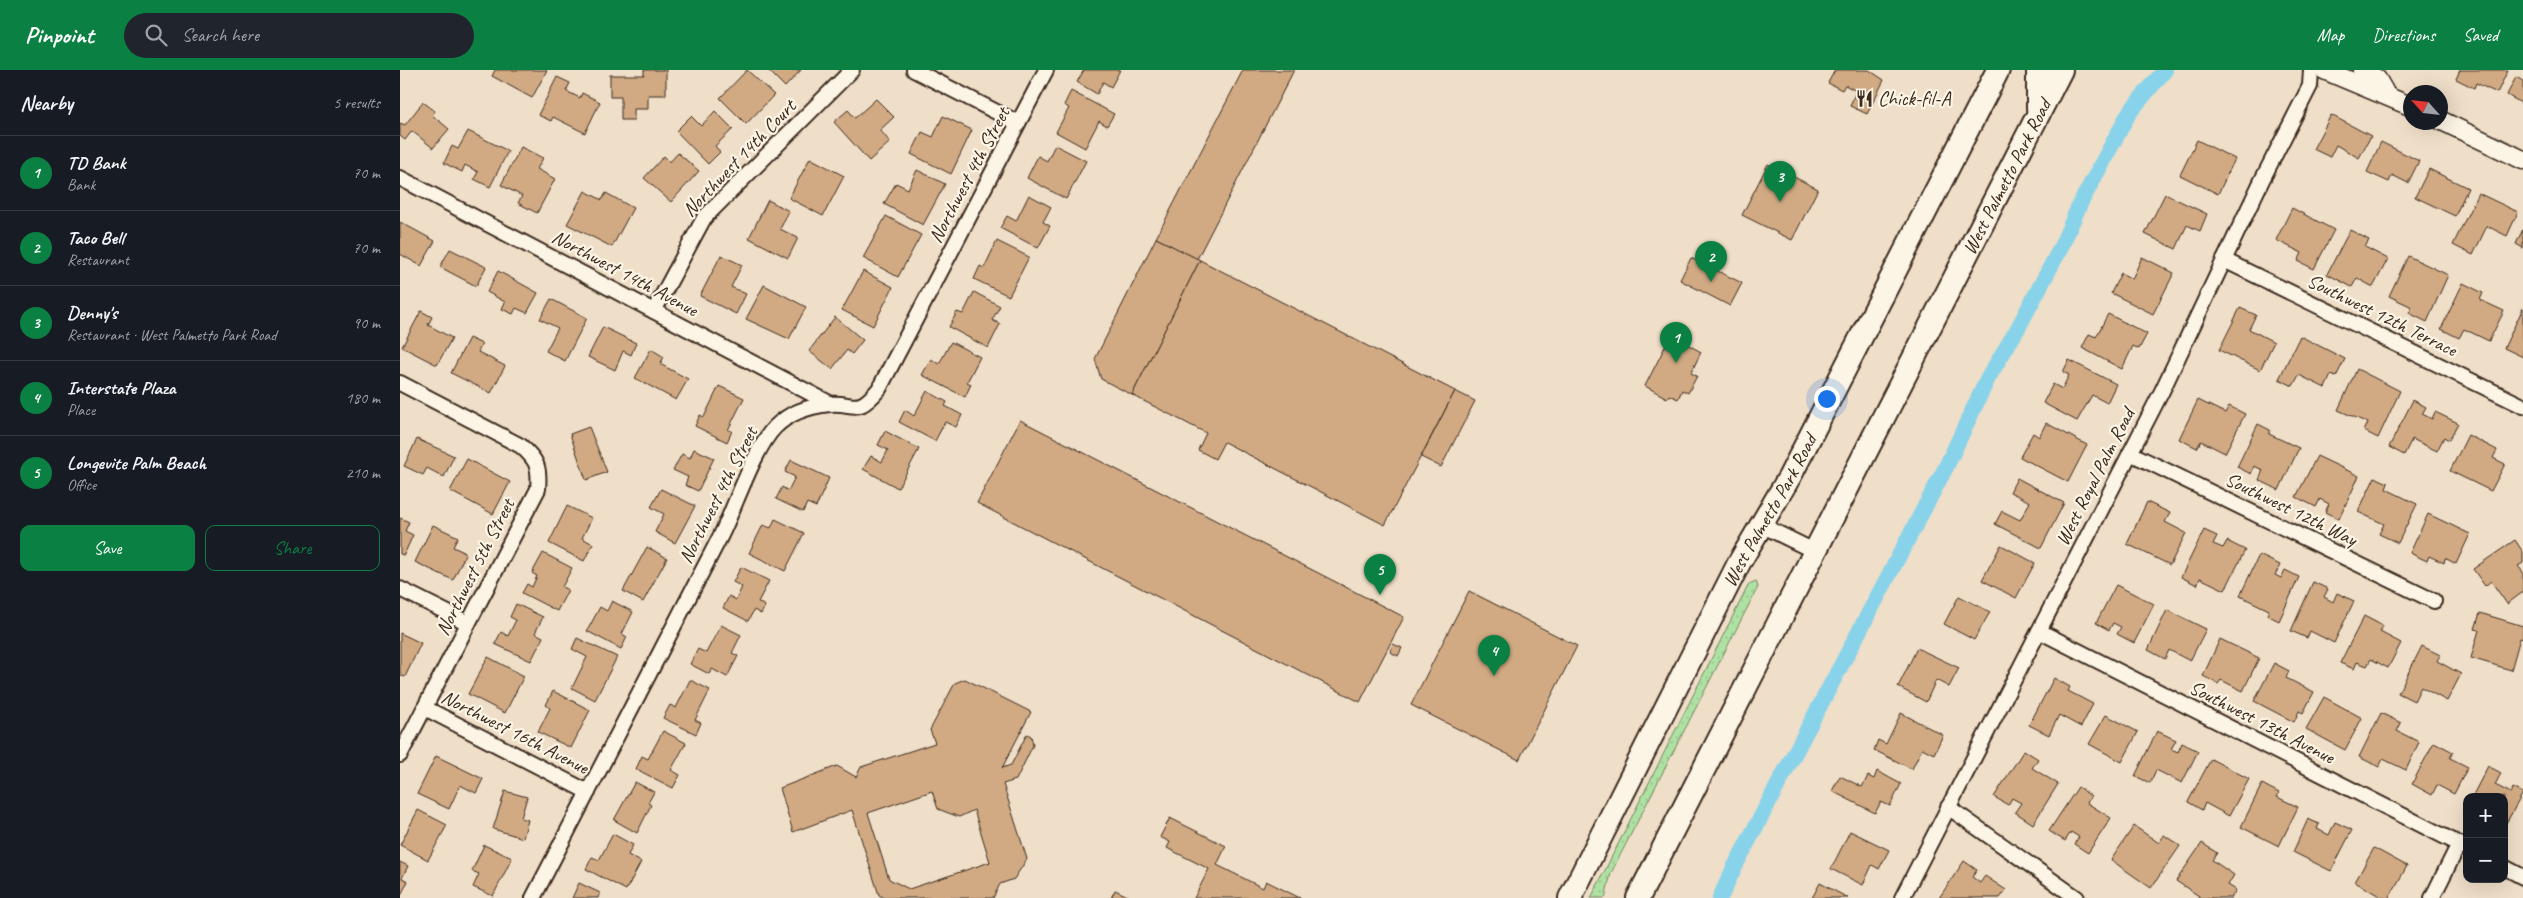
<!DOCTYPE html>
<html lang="en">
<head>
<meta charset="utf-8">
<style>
	body { margin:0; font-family:Caveat,sans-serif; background:#20242c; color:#f1f3f6 }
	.controls { position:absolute; right:15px; bottom:15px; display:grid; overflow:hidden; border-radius:10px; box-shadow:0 5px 20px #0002 }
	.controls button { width:45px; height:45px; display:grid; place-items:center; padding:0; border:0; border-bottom:1px solid #363941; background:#171b24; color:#f1f3f6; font:25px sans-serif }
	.compass { position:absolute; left:2003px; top:15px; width:45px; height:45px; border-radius:50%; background:#171b24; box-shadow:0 5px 20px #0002; rotate:297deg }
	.you { position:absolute; left:1426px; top:328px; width:18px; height:18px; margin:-12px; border:4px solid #fff; border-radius:50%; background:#1a73e8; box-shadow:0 0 0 8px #1a73e833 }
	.badge { display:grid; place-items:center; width:32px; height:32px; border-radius:50%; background:#0b8043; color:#fff; font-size:16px; font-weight:700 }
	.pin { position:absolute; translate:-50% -41px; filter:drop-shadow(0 1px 2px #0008) }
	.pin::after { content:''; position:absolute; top:26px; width:18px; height:15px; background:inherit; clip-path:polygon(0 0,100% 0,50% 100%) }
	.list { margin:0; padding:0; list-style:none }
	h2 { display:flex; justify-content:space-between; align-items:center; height:65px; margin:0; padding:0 20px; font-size:21px }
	h2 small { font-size:16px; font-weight:400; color:#9ea1a6 }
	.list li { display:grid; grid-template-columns:32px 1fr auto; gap:15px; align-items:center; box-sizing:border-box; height:75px; padding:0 20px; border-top:1px solid #363941 }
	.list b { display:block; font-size:19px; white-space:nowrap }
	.list p { margin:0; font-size:16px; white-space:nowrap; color:#9ea1a6 }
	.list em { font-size:16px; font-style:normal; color:#9ea1a6 }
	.actions { display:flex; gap:10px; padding:15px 20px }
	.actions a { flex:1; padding:11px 0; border:1px solid #0b8043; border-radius:10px; text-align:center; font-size:18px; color:#0b8043 }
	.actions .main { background:#0b8043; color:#fff }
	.icon { flex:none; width:28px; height:28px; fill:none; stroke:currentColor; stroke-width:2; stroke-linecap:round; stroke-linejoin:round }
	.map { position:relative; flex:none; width:2123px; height:828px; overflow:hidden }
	header { display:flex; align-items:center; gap:30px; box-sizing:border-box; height:70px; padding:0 25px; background:#0b8043; color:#fff }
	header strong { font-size:24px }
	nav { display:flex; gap:28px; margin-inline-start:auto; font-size:18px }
	.search { width:350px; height:45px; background:#20242c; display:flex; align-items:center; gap:12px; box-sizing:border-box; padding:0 18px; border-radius:28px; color:#9ea1a6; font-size:19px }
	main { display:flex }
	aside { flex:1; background:#171b24 }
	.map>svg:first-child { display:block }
	.grass { fill:url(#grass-dots); stroke:#748660 }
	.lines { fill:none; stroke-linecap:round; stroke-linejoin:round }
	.canal { stroke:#89d3ea; stroke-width:16 }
	.building { fill:#d1aa83; stroke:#3b2a1e; fill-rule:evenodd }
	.minor-casing { stroke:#3b2a1e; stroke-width:18 }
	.tertiary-casing { stroke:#3b2a1e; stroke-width:21 }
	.primary-casing { stroke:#3b2a1e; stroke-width:26 }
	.minor { stroke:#fcf5e5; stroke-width:14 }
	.tertiary { stroke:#fcf5e5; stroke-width:18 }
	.primary { stroke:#fcf5e5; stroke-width:22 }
	.labels { text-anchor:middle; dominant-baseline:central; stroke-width:4.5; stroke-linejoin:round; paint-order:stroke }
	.poi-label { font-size:20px; fill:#3b2a1e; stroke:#fcf5e5; text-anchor:start }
	.street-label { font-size:20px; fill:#3b2a1e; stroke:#fcf5e5 }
</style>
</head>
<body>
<header>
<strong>Pinpoint</strong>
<div class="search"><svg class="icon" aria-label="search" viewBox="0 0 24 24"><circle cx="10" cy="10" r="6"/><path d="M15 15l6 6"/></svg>Search here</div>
<nav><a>Map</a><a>Directions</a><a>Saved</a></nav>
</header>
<main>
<aside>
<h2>Nearby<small>5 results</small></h2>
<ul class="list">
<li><span class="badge">1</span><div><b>TD Bank</b><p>Bank</p></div><em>70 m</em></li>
<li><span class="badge">2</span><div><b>Taco Bell</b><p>Restaurant</p></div><em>70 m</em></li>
<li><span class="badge">3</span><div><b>Denny's</b><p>Restaurant · West Palmetto Park Road</p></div><em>90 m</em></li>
<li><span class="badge">4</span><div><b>Interstate Plaza</b><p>Place</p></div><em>180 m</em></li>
<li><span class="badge">5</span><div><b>Longevite Palm Beach</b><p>Office</p></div><em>210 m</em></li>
</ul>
<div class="actions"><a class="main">Save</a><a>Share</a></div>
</aside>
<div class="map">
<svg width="2123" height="828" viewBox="0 0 2123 828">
	<defs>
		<pattern id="grass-dots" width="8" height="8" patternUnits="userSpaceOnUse" patternTransform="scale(1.25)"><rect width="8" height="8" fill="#aee2a3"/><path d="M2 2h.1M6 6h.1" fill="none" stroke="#97c28c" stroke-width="1.8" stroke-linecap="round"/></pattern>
	</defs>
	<rect width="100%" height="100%" fill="#efdec8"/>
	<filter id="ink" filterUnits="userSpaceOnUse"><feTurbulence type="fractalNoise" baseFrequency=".02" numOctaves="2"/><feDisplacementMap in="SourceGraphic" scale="10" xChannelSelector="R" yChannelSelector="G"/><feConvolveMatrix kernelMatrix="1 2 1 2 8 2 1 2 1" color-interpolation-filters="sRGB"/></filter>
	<g filter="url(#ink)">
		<polygon class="grass" points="1356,511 1358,517 1211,803 1205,828 1191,828 1349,514"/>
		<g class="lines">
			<polyline class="canal" points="1320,828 1334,798 1546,397 1588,308 1618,258 1660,179 1680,134 1729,43 1765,0"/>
		</g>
		<g class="building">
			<polygon points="95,0 147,0 132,28 92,6"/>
			<polygon points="244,0 266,0 266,25 248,25 248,39 234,39 234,50 221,50 221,27 210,27 210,5 244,5"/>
			<polygon points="347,0 374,25 346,54 320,28"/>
			<polygon points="368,0 401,0 385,17"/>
			<polygon points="684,0 720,0 711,17 703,12 697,24 677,12"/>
			<polygon points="843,0 894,0 797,189 756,168"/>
			<polygon points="1435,0 1469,0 1484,10 1467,44 1450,36 1456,21 1445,15 1442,20 1428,13"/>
			<polygon points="2060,0 2108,0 2097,23 2076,13 2074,18 2056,9"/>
			<polygon points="157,7 170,13 166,21 180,28 182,23 200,32 185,63 153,47 151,51 138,45"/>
			<polygon points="2116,7 2123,11 2123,34 2107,25"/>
			<polygon points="671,21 714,44 707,56 699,51 685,78 656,62 669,38 664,35"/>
			<polygon points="476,29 494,47 480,60 490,72 469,91 434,52 448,40 455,48"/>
			<polygon points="23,32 35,41 32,45 49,59 33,78 12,61 5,70 0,66 0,53 5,55"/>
			<polygon points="315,41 333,59 315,76 320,82 308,94 276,61 291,46 301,56"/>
			<polygon points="1931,45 1971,66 1959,88 1936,75 1930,87 1913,79"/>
			<polygon points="543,46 572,60 551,104 511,84 522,62 533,67"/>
			<polygon points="68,61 108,81 90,117 74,109 78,102 65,95 62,102 44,93 52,76 58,79"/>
			<polygon points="1797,70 1835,89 1818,124 1780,105"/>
			<polygon points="1981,72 2019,91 2008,113 1992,105 1989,112 1967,102"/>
			<polygon points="655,75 686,91 666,129 627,108 638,86 647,91"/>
			<polygon points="121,77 143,88 137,99 155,109 137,143 118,133 122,126 101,115"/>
			<polygon points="278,83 299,101 271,132 244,108 264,86 270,92"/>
			<polygon points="410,88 444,106 423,146 389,128"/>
			<polygon points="1368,94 1418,119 1392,170 1342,145"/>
			<polygon points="2029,99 2068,118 2055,146 2015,127"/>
			<polygon points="517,100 545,114 523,155 484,134 496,113 508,119"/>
			<polygon points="185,121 202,130 206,123 233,138 212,177 167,154"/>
			<polygon points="2078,123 2118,142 2107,166 2087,156 2073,185 2053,175"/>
			<polygon points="1765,124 1807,144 1800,161 1787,155 1776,179 1745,164"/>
			<polygon points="629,125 651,137 643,152 650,156 638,178 600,158 607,146 616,151"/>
			<polygon points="368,130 389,141 380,159 398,168 388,188 349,168"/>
			<polygon points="1892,138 1934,160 1914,199 1898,191 1902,183 1876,170"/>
			<polygon points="486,146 521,165 498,207 463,188"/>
			<polygon points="0,152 35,171 21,196 0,184"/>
			<polygon points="2123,159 2123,178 2116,174"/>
			<polygon points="1950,160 1969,170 1965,177 1988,189 1973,217 1957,208 1952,217 1927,204"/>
			<polygon points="756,168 800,190 732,325 701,309 695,289"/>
			<polygon points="597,171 629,187 609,226 574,209 580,196 584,198"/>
			<polygon points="50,179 86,197 76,216 40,197"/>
			<polygon points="321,185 342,195 331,217 346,224 336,244 300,226"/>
			<polygon points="2008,186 2048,205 2027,252 2009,243 2012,237 1989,226"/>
			<polygon points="1742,187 1774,203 1753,244 1711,223 1721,203 1732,209"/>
			<polygon points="1291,188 1342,213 1330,236 1280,210"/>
			<polygon points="800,190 1055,321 985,455 824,372 815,389 798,380 806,363 732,325"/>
			<polygon points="98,201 138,223 127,243 116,238 113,244 102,239 105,232 87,222"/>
			<polygon points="463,201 493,217 473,256 442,240"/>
			<polygon points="2063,213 2083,223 2080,230 2104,241 2089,271 2064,259 2059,268 2041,259"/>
			<polygon points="364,215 406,237 389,269 346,249"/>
			<polygon points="574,222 600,236 592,250 600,254 588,278 549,257 557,242 563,244"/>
			<polygon points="151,229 187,248 165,291 146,281 158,258 140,249"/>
			<polygon points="1840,238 1856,245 1849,259 1874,272 1860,300 1819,280"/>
			<polygon points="2123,238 2123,287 2104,278"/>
			<polygon points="21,241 32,247 28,255 52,268 37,295 2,277"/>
			<polygon points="1708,244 1747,264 1739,279 1733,276 1722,299 1682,278 1689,264 1696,267"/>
			<polygon points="435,247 463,270 452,284 447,280 432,299 409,281"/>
			<polygon points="203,257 236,273 231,285 223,281 215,300 188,287"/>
			<polygon points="1271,265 1301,282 1291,303 1297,306 1288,323 1282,320 1278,329 1269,325 1267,328 1245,316"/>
			<polygon points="1900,266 1945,289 1936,307 1931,305 1925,318 1899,305 1893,316 1879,309"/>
			<polygon points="69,268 82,274 78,282 105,296 91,323 51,303"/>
			<polygon points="551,272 580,287 567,312 571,314 565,327 522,305 531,289 539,294"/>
			<polygon points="251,279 264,287 260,294 288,309 276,330 235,308"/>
			<polygon points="1669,290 1716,314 1707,333 1692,325 1677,351 1643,333 1653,314 1662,319 1669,305 1663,302"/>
			<polygon points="1957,299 2000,321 1978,368 1964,361 1968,353 1938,340"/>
			<polygon points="319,316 344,328 328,360 332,361 327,372 295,356 300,345 304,347"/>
			<polygon points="527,321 547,332 545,336 562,345 556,357 545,352 535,371 499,352 505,340 514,346"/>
			<polygon points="1055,321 1075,331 1041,397 1021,387"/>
			<polygon points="1798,330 1825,343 1829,336 1845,344 1825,383 1801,371 1797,378 1779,369"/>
			<polygon points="2013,330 2026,337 2022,344 2032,349 2035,342 2058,353 2049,370 2044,367 2037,381 2012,369 2004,385 1989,377"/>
			<polygon points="620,350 1004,547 960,632 577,433"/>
			<polygon points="1646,353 1687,375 1668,412 1620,387 1633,363 1639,367"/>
			<polygon points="1858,354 1870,360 1869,364 1899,378 1879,420 1859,410 1863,400 1854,396 1851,404 1837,397"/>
			<polygon points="189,357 207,402 186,410 170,364"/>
			<polygon points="485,361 519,379 498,418 463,399 471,386 482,392 488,380 478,375"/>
			<polygon points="2068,365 2097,380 2093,388 2105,394 2091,421 2050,401"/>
			<polygon points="17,369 54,386 44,407 27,398 23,405 4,396"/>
			<polygon points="294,379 314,388 298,421 285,415 288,407 273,400 282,384 290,388"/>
			<polygon points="1917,386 1959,406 1939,449 1925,442 1929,434 1920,429 1916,437 1896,427"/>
			<polygon points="67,389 110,412 93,444 50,421"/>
			<polygon points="391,390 429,408 416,437 407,433 403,442 376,429 382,417 388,421 395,407 385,402"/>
			<polygon points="1975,407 1988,413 1986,419 2017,434 1998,473 1979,464 1984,454 1958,442"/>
			<polygon points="1617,408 1664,433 1641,478 1595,454 1602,441 1620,450 1630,432 1610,422"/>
			<polygon points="261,419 295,436 275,473 255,462 264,444 251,437"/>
			<polygon points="1747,432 1770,443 1765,452 1786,463 1770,495 1727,474"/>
			<polygon points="167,436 192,448 182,468 193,474 184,491 149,473"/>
			<polygon points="2028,444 2070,464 2056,494 2045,488 2044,493 2029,486 2027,491 2010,483"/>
			<polygon points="0,448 9,452 5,461 13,465 4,485 0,484"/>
			<polygon points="375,449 404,463 385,501 349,483 363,455 371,458"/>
			<polygon points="33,455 58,467 53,477 66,483 53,510 15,492"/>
			<polygon points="1804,460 1817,466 1813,474 1823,478 1827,471 1845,480 1825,520 1800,508 1797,515 1781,507"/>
			<polygon points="2115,470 2123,482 2123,493 2118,496 2123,502 2123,522 2107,534 2091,511 2085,516 2073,499"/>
			<polygon points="1601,475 1635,493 1616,528 1582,510"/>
			<polygon points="247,477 267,488 243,532 223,521"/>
			<polygon points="143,483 172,498 162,517 168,520 157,541 122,523 127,514 132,517 137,506 132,503"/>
			<polygon points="1859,485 1880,495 1875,505 1881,508 1885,500 1899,507 1879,551 1867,545 1869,540 1840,526"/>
			<polygon points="341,497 369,511 358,532 365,536 361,544 354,540 348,551 323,538 329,526 336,530 342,517 333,512"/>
			<polygon points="1913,512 1928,519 1924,527 1933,532 1937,523 1954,531 1934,573 1910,561 1907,568 1891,561"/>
			<polygon points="1716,515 1754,534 1734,573 1717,564 1721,557 1713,553 1709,560 1696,553"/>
			<polygon points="1069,521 1177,576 1119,690 1011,635"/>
			<polygon points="1559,526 1590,542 1574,570 1544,554"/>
			<polygon points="212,531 233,542 222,564 227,567 221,579 187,561 200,537 207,541"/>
			<polygon points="116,534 143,547 135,563 143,567 131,591 95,574 101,562 108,566 116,550 110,547"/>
			<polygon points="1767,540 1806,559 1790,591 1769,580 1765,589 1748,580"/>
			<polygon points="2080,543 2123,556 2123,569 2120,568 2111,600 2071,588 2079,560 2075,559"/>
			<polygon points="1964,546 1983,556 1980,562 2001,573 1988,598 1971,589 1967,596 1957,592 1954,599 1940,593"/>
			<polygon points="321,555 341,565 332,583 338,586 327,607 312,599 309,604 290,594 298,579 306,583"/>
			<polygon points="0,563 21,573 5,607 0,605"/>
			<polygon points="177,568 217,587 195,630 172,618 187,587 172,579"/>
			<polygon points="1820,569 1859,588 1843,621 1821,610 1818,614 1803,606"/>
			<polygon points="993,574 1002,578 998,586 990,582"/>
			<polygon points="2022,576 2040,585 2037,591 2061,604 2047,631 2021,617 2014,631 1998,623"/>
			<polygon points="1517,578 1559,598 1549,617 1536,610 1526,632 1498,617"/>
			<polygon points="88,587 124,606 105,643 68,624"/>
			<polygon points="1874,593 1889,601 1886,608 1914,622 1903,643 1899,641 1894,652 1854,631"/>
			<polygon points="1654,608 1670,617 1668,621 1693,634 1681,657 1659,645 1649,665 1629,655"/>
			<path d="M565,609L631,642L602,698L611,695L627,664L631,666L633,675L616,710L603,714L627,789L614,809L600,814L593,828H485L479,825L452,740L393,762L380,718L437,696L456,707L461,697L535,673L530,660L555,613ZM532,721L538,739L559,747L574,740L590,792L509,819L489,809L468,743Z"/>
			<polygon points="290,610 310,620 295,650 301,653 296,664 263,648 270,635 276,638"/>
			<polygon points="153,621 190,640 171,678 138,662 150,638 146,635"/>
			<polygon points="1924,627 1962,648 1945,680 1906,659"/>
			<polygon points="1501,643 1543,665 1534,684 1522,678 1512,699 1474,680 1478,670 1486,674"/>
			<polygon points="1981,643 2001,653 1997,661 2019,672 2006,700 1983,689 1979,697 1959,687"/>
			<polygon points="1706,645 1738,662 1722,692 1689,674"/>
			<polygon points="263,661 286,673 271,700 280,705 273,718 236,699 242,686 248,689"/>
			<polygon points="1757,661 1776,670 1771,679 1778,682 1782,673 1798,681 1782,713 1756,700 1750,713 1735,706"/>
			<polygon points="2034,672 2053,682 2050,688 2068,697 2054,724 2037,715 2032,725 2012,714"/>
			<polygon points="1624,680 1638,689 1632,698 1658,714 1633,754 1615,742 1621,733 1612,728 1608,735 1594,727"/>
			<polygon points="36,686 83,709 76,723 60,715 49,739 17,724"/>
			<polygon points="1811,689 1849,709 1829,746 1805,733 1802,740 1788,732"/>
			<polygon points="2088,696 2101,703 2095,715 2111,723 2113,718 2123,723 2104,757 2104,727 2072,727"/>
			<polygon points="1477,701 1501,714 1490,736 1481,732 1475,743 1432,721 1440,706 1462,717 1468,706 1474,709"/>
			<polygon points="235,712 254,722 248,733 251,735 237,763 214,750"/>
			<polygon points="1862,714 1879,723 1877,727 1898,737 1879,776 1841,757"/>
			<polygon points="1678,717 1691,726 1687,733 1711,748 1688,783 1674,774 1679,767 1671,762 1665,771 1649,761"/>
			<polygon points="105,721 127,727 121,748 128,750 123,768 93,759"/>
			<polygon points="18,740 47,755 28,790 0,775"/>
			<polygon points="770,748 826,776 817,795 863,818 866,811 900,828 794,828 809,799 767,778 770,772 760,767"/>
			<polygon points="1908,749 1919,754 1917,759 1929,765 1935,752 1952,760 1931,801 1893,782"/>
			<polygon points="1734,756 1759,773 1764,765 1780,776 1751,818 1711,790"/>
			<polygon points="1450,761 1489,780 1479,799 1472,795 1463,815 1431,799"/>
			<polygon points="213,764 233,775 228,785 241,792 226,820 186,799 192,787 199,790"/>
			<polygon points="1802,773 1817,783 1812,790 1834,805 1828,815 1836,820 1831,828 1798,828 1799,826 1776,811"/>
			<polygon points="84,775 112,788 93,826 73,817 79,804 72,801"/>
			<polygon points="1974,778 2007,796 1989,828 1983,828 1955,812"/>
			<polygon points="1564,791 1577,800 1572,807 1580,813 1585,806 1606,820 1600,828 1539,828"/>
			<polygon points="0,792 8,796 2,808 8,811 0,827"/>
			<polygon points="179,813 200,823 198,828 172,828"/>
			<polygon points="1420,813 1448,828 1412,828"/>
			<polygon points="715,820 732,828 711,828"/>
		</g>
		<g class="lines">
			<defs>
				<g id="minor">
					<polyline points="514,0 618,53"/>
					<polyline points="0,108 431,334"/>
					<polyline points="1824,190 2123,336"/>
					<polyline points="254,241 304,148 452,0"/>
					<path d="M0,313L121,376C137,390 140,397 138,419L0,685"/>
					<polyline points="1730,383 2034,531"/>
					<polyline points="1361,455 1414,481"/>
					<polyline points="0,519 68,553"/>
					<polyline points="1639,561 2067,778"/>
					<polyline points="25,638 188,722"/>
					<polyline points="1548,737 1677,828"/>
					<polyline points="2104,797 2123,807"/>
					<path d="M133,828C196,707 258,586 321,465C335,437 355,377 375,357C389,343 410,336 430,334C456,332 456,346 479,319L646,0"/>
					<polyline points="1502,828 1762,321 1862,110 1910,16 1911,0"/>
					<polyline points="2032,828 2059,774"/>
				</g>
				<g id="tertiary">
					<polyline points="1924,0 2010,36"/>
					<polyline points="1962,0 1977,9 1984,21"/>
					<polyline points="2040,50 2123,90"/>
				</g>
				<g id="primary">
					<polyline points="1638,38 1638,0"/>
					<path id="s1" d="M1170,828L1339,493L1390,406L1598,0"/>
					<path id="s2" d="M1238,828L1661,0"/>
				</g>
			</defs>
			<use href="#minor" class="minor-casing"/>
			<use href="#tertiary" class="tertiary-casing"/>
			<use href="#primary" class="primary-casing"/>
			<use href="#minor" class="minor"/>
			<use href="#tertiary" class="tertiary"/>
			<use href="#primary" class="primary"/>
		</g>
	</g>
	<defs>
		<symbol id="restaurant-bare" viewBox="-9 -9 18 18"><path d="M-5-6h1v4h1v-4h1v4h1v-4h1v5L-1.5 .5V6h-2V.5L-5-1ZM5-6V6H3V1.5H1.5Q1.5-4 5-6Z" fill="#3b2a1e" stroke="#fcf5e5" stroke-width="2.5" paint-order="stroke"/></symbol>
	</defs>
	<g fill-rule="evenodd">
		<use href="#restaurant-bare" x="1452" y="16" width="25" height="25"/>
	</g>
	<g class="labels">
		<g class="poi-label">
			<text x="1478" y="28">Chick-fil-A</text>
		</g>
		<g class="street-label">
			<text transform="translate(339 88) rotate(-46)">Northwest 14th Court</text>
			<text transform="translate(569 105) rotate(-62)">Northwest 4th Street</text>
			<text stroke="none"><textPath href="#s2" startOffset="810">West Palmetto Park Road</textPath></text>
			<text transform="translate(225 203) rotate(28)">Northwest 14th Avenue</text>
			<text transform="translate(1982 245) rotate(26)">Southwest 12th Terrace</text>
			<text transform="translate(1695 407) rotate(-63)">West Royal Palm Road</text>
			<text transform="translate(318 425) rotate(-63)">Northwest 4th Street</text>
			<text transform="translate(1891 439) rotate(26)">Southwest 12th Way</text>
			<text stroke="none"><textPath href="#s1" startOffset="436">West Palmetto Park Road</textPath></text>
			<text transform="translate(75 497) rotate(-63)">Northwest 5th Street</text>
			<text transform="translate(1862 652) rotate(27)">Southwest 13th Avenue</text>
			<text transform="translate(115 662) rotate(27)">Northwest 16th Avenue</text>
		</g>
	</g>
</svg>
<div class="controls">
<button>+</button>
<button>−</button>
</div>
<svg class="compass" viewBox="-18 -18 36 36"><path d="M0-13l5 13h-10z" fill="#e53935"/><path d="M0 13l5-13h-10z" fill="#9ea1a6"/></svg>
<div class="you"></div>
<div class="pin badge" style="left:1276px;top:293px">1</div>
<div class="pin badge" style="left:1311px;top:212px">2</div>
<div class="pin badge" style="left:1380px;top:132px">3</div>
<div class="pin badge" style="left:1094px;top:606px">4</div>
<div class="pin badge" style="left:980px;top:525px">5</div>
</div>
</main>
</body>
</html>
